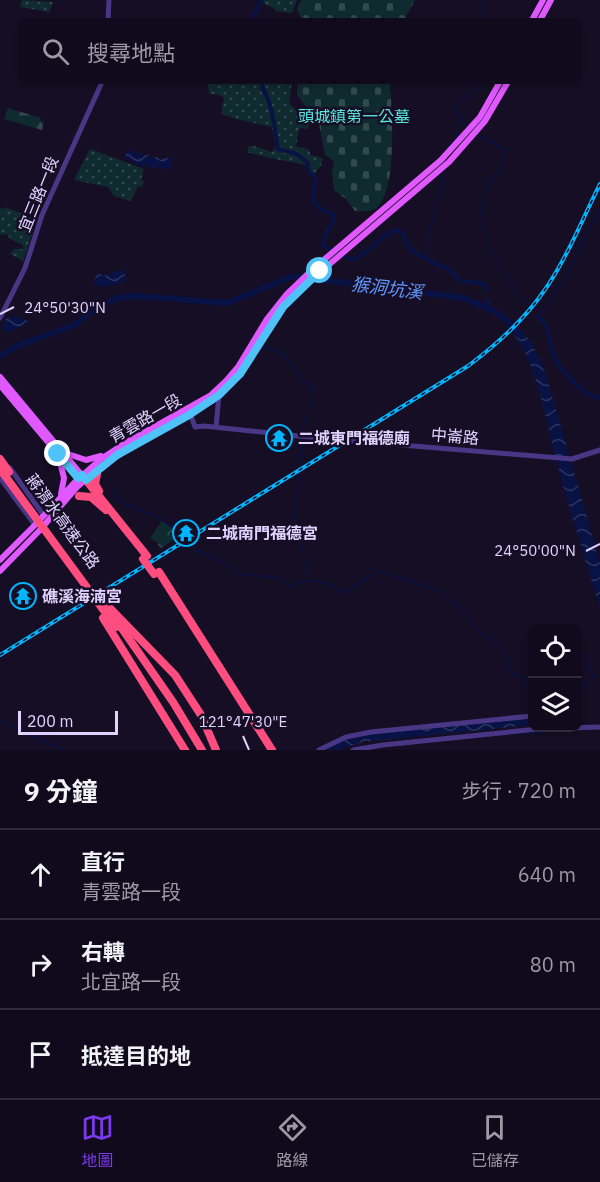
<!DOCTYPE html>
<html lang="zh-TW">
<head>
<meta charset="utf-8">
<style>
	body { margin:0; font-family:"IBM Plex Sans","Noto Sans TC",sans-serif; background:#1e1829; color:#f1f3f6 }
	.controls { position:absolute; right:18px; bottom:18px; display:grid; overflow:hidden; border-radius:12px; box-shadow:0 3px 9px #0003 }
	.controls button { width:54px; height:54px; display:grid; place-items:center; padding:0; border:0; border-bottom:2px solid #302b3b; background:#100a1c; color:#f1f3f6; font:30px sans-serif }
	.scale { position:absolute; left:18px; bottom:15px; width:100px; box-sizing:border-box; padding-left:6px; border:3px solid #e0d2ff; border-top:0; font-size:16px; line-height:21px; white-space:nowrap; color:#e0d2ff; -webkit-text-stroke:4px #160e25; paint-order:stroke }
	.stop { position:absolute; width:18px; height:18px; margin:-14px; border:4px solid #4fc3f7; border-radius:50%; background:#fff }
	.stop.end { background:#4fc3f7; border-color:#fff; box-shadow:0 2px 6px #0008 }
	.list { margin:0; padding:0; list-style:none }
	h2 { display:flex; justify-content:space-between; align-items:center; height:78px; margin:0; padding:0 24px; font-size:26px }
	h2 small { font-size:20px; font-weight:400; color:#9c9aa3 }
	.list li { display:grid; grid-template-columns:39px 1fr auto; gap:18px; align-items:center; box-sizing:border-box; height:90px; padding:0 24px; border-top:2px solid #302b3b }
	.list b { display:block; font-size:22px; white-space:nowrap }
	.list p { margin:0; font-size:20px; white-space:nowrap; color:#9c9aa3 }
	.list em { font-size:20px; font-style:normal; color:#9c9aa3 }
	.icon { flex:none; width:33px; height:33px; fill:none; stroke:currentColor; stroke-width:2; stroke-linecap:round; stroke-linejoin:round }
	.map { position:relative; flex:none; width:600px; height:750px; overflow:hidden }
	.search { position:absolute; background:#100a1c; box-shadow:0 3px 9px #0003; left:18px; right:18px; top:18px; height:66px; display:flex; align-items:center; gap:15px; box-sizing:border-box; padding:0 21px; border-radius:12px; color:#9c9aa3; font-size:22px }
	.sheet { height:348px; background:#100a1c }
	nav { display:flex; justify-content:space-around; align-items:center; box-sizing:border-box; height:84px; border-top:2px solid #302b3b; background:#100a1c; font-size:16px; color:#9c9aa3 }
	nav a { display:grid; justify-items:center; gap:3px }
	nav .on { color:#7c3aed }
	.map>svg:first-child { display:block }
	.grass { fill:url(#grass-dots) }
	.forest { fill:url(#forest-firs) }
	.cemetery { fill:url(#cemetery-stones) }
	.park { fill:url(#park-crowns) }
	.water { fill:url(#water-waves) }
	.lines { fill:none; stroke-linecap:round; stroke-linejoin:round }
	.stream { stroke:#081244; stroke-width:1.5 }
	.canal { stroke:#081244; stroke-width:4 }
	.river { stroke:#081244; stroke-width:6 }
	.minor { stroke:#493786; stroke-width:5 }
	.major { stroke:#e059ff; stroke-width:6 }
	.highway { stroke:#ff4d80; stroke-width:8 }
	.rail-casing { stroke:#00b4fd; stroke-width:4 }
	.rail { stroke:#160e25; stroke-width:1.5; stroke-dasharray:4.5; stroke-linecap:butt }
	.highway-bridge { stroke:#ff4d80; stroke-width:8 }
	.route { stroke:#4fc3f7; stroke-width:8 }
	.ticks { fill:none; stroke:#e0d2ff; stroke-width:2 }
	.labels { text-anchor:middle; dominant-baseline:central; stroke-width:5; stroke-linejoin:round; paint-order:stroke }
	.park-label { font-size:16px; fill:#58e5dc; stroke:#160e25 }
	.street-label { font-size:16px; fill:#e0d2ff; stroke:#160e25 }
	.poi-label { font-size:16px; font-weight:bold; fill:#e0d2ff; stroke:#160e25; text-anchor:start }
	.water-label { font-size:18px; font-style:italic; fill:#6097ff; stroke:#160e25 }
	.ticks-label { font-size:15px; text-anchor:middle; fill:#e0d2ff; stroke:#160e25; stroke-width:5; stroke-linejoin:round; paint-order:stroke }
</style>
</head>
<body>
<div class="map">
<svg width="600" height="750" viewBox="0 0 600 750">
	<defs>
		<pattern id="grass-dots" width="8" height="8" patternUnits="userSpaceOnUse" patternTransform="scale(1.5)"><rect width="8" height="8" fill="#102b30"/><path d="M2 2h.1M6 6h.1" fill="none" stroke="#32494f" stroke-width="1.8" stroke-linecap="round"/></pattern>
		<pattern id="forest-firs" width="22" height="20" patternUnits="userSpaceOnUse" patternTransform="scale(1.5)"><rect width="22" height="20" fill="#102b30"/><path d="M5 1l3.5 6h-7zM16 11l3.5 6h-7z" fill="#32494f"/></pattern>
		<pattern id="cemetery-stones" width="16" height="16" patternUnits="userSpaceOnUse" patternTransform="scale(1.5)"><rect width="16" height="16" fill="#102b30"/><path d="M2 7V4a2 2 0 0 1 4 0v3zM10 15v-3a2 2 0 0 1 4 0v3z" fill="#32494f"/></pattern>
		<pattern id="park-crowns" width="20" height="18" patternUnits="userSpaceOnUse" patternTransform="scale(1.5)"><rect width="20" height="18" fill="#102b30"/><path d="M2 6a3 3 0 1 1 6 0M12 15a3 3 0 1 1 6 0" fill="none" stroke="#32494f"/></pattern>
		<pattern id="water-waves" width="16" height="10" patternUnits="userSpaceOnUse" patternTransform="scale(1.5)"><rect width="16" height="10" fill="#081244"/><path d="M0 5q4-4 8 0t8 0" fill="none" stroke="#2c3460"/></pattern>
	</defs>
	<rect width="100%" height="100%" fill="#160e25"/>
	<g class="grass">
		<polygon points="22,0 53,2 49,12 20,7"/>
		<polygon points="263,0 297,0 292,13 276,11 274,8 264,4"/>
		<path d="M208,80L292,82L289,103L309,124L308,129L299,128L296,146L310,150V155L323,158L321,165L313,176L309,173L307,165C286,161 267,158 247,152L249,146H254L272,152L276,147L272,127L236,119L221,114L224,98L220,95L209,94Z"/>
		<polygon points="90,149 144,169 141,180 144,182 142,187 138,186 131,201 114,196 108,187 74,180"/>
		<polygon points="5,207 37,220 23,261 10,254 14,249 23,249 23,245 10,239 7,234 0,235 0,208 4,209"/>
	</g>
	<polygon class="forest" points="8,108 41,118 40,121 44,122 42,130 4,119"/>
	<g class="cemetery">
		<polygon points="301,0 415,0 403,22 302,22 297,8"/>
		<path d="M298,80H390C391,106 400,197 373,210C368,212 361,211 355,211L346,199L334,190L332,171L334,161L325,155L319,124L297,95Z"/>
	</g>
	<polygon class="park" points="162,521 172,528 180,530 179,536 160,549 157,542 150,538"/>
	<g class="water">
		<polygon points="128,149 132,152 139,153 141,155 148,155 149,158 158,157 160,160 163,158 170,158 172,161 170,169 161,169 159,163 156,169 149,167 148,163 145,167 140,166 139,162 137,165 130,159 124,159"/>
		<polygon points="124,269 126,282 104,287 93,285 97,273 104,276"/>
		<polygon points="7,317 21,318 30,322 9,332 5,331 2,328"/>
		<path d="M519,328L531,342L543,366L570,457L600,564V609C586,561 570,512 557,463C546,422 538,366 513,333Z"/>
		<polygon points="532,718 532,725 362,742 339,750 323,750 347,739 363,735"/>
	</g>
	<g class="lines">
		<g class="stream">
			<polyline points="485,0 484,14 487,22"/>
			<polyline points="468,127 457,113 455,105 476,90 476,86 471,80"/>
			<polyline points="476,134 506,150 499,175 490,177 482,208 486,240"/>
			<polyline points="448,147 455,141 460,119"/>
			<polyline points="487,244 490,251 525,304"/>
			<polyline points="427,255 427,239 443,181 442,172"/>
			<polyline points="427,257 427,260"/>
			<polyline points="538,316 566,277 600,208"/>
			<polyline points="261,346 283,353 305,384 312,384 314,399 301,431 302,433"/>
			<polyline points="299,469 303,440"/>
			<path d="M299,473C299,486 296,496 295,508C293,524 301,540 304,556"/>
			<polyline points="113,486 119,501 138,510 150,513 171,526 184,529 181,540 183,542"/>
			<polyline points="187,544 189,546"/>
			<polyline points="194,549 229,566 240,574 281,578 289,586 309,580 332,585 341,592 345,592 374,574"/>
			<polyline points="306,561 309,576"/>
			<polyline points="378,571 440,591 467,614 472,626 505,650 509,660 506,666 507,671 523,678 526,686 532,688"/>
			<polyline points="578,654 585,656 587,666 593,676 585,682 578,697"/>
			<polyline points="0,720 14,727"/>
			<polyline points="16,729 64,750"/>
			<polyline points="518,734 558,731"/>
		</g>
		<g class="canal">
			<polyline points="251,22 261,0"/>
			<path d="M261,80C261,88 266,94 269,102C273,117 276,133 278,149L297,154L308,163L309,173L314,175L315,180L313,201L321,209L333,215L334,218C330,230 323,234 323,246L332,250"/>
			<path d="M344,256L353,260C368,253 378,239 394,230L403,233L406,244L411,250L439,266L448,268L459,280L484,284L486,290"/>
			<polyline points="488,307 488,300"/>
			<path d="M538,316C553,331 547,338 553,354C558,368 585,398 600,398"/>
		</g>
		<polyline class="river" points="0,356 17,346 74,325 95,309 118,298 136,296 227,303 293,276 464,298 496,312 512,325 520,336"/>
		<g class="minor">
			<polyline points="108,22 109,0"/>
			<polyline points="0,318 25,268 42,215 103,80"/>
			<polyline points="189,410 195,427 204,426 345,441"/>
			<polyline points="216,427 219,395"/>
			<polyline points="353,441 572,459 600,450"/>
			<polyline points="10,468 44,516"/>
			<polyline points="0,478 35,525"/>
			<polyline points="319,750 346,737 371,732 532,716"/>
			<polyline points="353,750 383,745 538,729 600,727"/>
		</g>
		<g class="major">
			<polyline points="531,22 543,0"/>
			<polyline points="539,22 551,0"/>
			<polyline points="0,377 84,478"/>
			<polyline points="0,385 80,480"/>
			<polyline points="65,453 86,460 101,456"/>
			<polyline points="59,458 64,478 61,494"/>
			<polyline points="0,560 35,525 75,482 101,459 127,442 211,395 226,381 238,367 267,319 286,295 312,270 441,160 480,117 501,80"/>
			<polyline points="0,571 39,531 77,487 98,469 138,442 212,401 232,383 247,363 269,325 291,297 449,162 485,121 509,80"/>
		</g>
		<g class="highway">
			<polyline points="97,474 95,484 99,491"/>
			<polyline points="86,480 147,556"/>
			<polyline points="79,496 91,497 106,510"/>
			<polyline points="159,572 272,750"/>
			<polyline points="101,599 175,675 201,715 216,750"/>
			<polyline points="102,608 116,627"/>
			<polyline points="103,618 185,750"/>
			<polyline points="116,620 173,702 202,750"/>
		</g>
		<defs>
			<path id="rail" d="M0,655L468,366C496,345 524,320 544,291C567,258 582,220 600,184"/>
		</defs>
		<use href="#rail" class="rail-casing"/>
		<use href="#rail" class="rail"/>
		<g class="highway-bridge">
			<polyline points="0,459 9,472"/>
			<polyline points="0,469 102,608"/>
			<polyline points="143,559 154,574"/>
		</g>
	</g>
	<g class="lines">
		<polyline class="route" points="58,454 78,478 82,475 86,480 117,455 189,415 219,395 240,374 283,307 320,271"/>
	</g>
	<path class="ticks" d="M0,314L14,307M586,551L600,544M243,736L249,750"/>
	<defs>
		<symbol id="temple-ring" viewBox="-11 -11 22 22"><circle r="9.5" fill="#160e25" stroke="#00b4fd" stroke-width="1.5"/><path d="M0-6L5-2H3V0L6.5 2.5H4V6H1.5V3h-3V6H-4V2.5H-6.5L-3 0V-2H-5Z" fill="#00b4fd"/></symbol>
	</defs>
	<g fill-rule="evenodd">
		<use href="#temple-ring" x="264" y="423" width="30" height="30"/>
		<use href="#temple-ring" x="171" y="518" width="30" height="30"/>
		<use href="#temple-ring" x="8" y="581" width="30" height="30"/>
	</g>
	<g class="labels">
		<g class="park-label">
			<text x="354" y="116">頭城鎮第一公墓</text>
		</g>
		<g class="street-label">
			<text transform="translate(38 194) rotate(-68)">宜三路一段</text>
			<text transform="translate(145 418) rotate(-30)">青雲路一段</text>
			<text transform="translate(455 436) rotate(5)">中崙路</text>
			<text transform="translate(63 521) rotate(54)">蔣渭水高速公路</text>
		</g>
		<g class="poi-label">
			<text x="298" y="438">二城東門福德廟</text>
			<text x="206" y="533">二城南門福德宮</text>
			<text x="42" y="596">礁溪海湳宮</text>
		</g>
		<g class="water-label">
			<text transform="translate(387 288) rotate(7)">猴洞坑溪</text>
		</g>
	</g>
	<g class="ticks-label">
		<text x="65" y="313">24°50'30"N</text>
		<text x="535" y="556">24°50'00"N</text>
		<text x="243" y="727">121°47'30"E</text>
	</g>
</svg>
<div class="controls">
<button><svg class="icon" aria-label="locate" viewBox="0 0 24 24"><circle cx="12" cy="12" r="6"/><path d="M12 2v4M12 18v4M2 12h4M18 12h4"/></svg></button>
<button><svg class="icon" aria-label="layers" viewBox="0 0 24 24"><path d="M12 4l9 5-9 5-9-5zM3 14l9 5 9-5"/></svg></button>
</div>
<div class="scale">200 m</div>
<div class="stop" style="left:320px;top:271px"></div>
<div class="stop end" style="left:58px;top:454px"></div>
<div class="search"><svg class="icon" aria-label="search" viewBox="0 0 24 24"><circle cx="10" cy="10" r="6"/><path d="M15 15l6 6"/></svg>搜尋地點</div>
</div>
<section class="sheet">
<h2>9 分鐘<small>步行 · 720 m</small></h2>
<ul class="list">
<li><svg class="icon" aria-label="ahead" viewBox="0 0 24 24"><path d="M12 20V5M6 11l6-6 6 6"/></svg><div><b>直行</b><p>青雲路一段</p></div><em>640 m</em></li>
<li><svg class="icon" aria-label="right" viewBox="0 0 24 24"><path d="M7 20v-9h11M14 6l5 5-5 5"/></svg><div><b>右轉</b><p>北宜路一段</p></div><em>80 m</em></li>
<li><svg class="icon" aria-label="arrive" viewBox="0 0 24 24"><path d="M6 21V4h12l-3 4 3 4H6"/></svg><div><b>抵達目的地</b></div></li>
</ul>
</section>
<nav>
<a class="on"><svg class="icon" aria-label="map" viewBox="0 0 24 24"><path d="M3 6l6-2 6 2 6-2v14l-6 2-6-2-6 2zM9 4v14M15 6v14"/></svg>地圖</a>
<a><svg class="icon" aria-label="directions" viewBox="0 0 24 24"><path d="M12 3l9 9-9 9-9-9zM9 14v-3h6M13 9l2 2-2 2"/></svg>路線</a>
<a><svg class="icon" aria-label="saved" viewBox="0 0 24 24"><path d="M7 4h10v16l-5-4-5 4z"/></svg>已儲存</a>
</nav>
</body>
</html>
